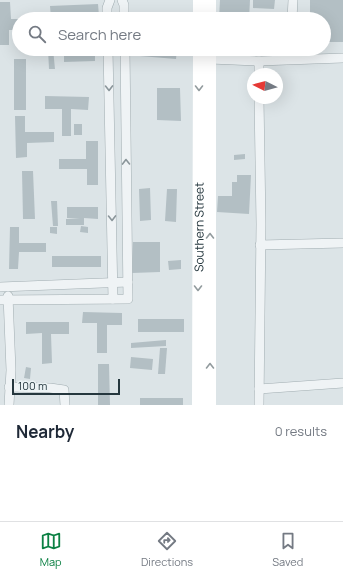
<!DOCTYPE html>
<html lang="en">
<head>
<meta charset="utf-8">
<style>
	body { margin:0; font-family:Manrope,sans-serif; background:#f6f6f7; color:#1f2937 }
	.compass { position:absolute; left:247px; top:68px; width:36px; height:36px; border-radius:50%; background:#fff; box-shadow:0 4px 16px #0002; rotate:276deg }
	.scale { position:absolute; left:12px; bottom:10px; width:108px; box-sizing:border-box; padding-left:4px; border:2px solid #25373e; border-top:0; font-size:11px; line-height:14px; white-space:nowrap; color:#25373e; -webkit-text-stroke:3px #ebf3f5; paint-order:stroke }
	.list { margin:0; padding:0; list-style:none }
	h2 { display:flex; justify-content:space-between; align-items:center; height:52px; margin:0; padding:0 16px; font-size:17px }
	h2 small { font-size:13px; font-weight:400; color:#747a83 }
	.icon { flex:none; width:22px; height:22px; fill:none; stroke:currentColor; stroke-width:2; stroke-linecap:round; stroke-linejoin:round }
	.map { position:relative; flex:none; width:343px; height:405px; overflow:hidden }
	.search { position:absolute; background:#fff; box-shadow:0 4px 16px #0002; left:12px; right:12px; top:12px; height:44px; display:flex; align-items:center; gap:10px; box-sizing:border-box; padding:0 14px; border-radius:22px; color:#747a83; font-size:15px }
	.sheet { height:116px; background:#fff }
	nav { display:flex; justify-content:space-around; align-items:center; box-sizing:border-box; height:56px; border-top:1px solid #e0e1e3; background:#fff; font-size:11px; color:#747a83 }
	nav a { display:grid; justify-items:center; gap:2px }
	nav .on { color:#0b8043 }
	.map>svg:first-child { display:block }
	.building { fill:#b3bfc4 }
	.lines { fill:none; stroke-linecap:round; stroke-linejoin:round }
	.minor-casing { stroke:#a1adb1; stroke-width:10 }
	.minor { stroke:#eff3f5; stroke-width:9 }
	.secondary { stroke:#fff; stroke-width:12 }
	.oneway { stroke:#8a959a }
	.oneway2 { stroke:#929b9e }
	.labels { text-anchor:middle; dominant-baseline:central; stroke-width:3; stroke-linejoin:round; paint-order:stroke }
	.street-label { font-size:12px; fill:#25373e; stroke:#ebf3f5 }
</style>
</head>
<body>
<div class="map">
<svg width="343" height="405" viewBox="0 0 343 405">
	<rect width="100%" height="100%" fill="#dce4e7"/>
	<g class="building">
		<polygon points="220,0 250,0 249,19 219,19"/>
		<polygon points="253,0 275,0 274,9 253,8"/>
		<polygon points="310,0 343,0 343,42 324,42 324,19 310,19"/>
		<polygon points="0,2 10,2 11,19 19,19 19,30 9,30 9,45 0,45"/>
		<polygon points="98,4 99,16 51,18 50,6"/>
		<polygon points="141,12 178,12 178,19 140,19"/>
		<polygon points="48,49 53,49 55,69 49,69"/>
		<polygon points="95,49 95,61 64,62 64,50"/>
		<polygon points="140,49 177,49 176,59 140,56"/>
		<rect x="14" y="59" width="12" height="51"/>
		<polygon points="157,88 180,88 181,121 157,120"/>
		<polygon points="45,96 89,97 88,110 71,109 71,136 62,136 62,109 45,109"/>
		<polygon points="15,116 25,116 25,132 54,132 54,142 27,143 27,157 16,158"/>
		<rect x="74" y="124" width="8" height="11"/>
		<polygon points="86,141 98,141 98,185 87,185 87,169 59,169 59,159 86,159"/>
		<polygon points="245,154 245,159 234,160 234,155"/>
		<polygon points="22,171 33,171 35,219 23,219"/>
		<polygon points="237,175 251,175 249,214 217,212 218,196 232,196 232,182 237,182"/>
		<polygon points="150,188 151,220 140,221 139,189"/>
		<polygon points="167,189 177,189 176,222 165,221"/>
		<polygon points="51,201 57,201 58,226 53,226"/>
		<polygon points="67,207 98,207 98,219 84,218 84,225 66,225 66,219 80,219 67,218"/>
		<polygon points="81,226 88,227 88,233 80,232"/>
		<polygon points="10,227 19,227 19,243 46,243 46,252 19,252 18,269 9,269"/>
		<polygon points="50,227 57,227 57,234 50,233"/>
		<polygon points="133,242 160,242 160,272 132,273"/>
		<rect x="52" y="256" width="49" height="11"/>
		<polygon points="181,260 181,269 169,270 168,261"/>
		<polygon points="83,312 122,313 122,325 107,325 107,353 97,353 97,323 82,323"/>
		<rect x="138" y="319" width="46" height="13"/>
		<polygon points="26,322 69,322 69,334 51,334 52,363 42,364 42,333 26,334"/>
		<polygon points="166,340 166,346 131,348 131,343"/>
		<polygon points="160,348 167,348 165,374 158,374"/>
		<polygon points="131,357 153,359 152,370 130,368"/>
		<polygon points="98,364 109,364 110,405 98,405"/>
		<polygon points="26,367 31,368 30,379 24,378"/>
		<rect x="140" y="398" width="43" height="7"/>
	</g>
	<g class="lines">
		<defs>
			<g id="minor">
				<polyline points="122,0 124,5 124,19"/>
				<polyline points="107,19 107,8 110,0"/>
				<polyline points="292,19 293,0"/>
				<polyline points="108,49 113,299"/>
				<polyline points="210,59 259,61 343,58"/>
				<polyline points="292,59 292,49"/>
				<polyline points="259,61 259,74"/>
				<polyline points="260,245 343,243"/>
				<polyline points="0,287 128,282"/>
				<polyline points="8,296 11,370 9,405"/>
				<polyline points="0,300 128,299 125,49"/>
				<polyline points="9,387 50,388 64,390 65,405"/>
				<polyline points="259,389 343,383"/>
				<polyline points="259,405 261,224 259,98"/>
			</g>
		</defs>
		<use href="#minor" class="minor-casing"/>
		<use href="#minor" class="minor"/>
		<g class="secondary">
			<polyline points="199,19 199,0"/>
			<polyline points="210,19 210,0"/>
			<polyline points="210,49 210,405"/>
			<path id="s1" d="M198,405L199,49"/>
		</g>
	</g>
	<defs><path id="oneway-chevron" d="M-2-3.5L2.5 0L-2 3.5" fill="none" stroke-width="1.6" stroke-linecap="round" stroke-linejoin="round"/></defs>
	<g class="oneway">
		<use href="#oneway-chevron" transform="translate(109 88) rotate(89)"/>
		<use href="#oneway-chevron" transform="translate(126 162) rotate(-91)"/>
		<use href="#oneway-chevron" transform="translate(112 218) rotate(89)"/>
	</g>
	<g class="oneway2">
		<use href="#oneway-chevron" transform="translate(199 88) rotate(90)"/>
		<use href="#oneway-chevron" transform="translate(210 236) rotate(-90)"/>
		<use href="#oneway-chevron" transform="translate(198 288) rotate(90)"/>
		<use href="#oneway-chevron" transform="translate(210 366) rotate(-90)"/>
	</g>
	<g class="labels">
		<g class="street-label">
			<text stroke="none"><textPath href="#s1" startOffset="178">Southern Street</textPath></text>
		</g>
	</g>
</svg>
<svg class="compass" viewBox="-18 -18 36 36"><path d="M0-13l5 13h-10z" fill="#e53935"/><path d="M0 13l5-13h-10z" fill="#747a83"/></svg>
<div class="scale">100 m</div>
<div class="search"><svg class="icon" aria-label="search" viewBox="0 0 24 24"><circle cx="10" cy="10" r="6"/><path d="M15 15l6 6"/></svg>Search here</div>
</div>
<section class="sheet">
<h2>Nearby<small>0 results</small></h2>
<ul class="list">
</ul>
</section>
<nav>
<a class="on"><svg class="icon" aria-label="map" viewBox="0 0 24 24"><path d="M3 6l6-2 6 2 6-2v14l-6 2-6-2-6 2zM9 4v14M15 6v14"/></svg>Map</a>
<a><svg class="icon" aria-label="directions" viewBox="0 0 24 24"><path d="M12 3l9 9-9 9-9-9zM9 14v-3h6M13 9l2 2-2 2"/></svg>Directions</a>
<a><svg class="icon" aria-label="saved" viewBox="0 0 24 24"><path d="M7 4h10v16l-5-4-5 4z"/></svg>Saved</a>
</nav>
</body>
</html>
